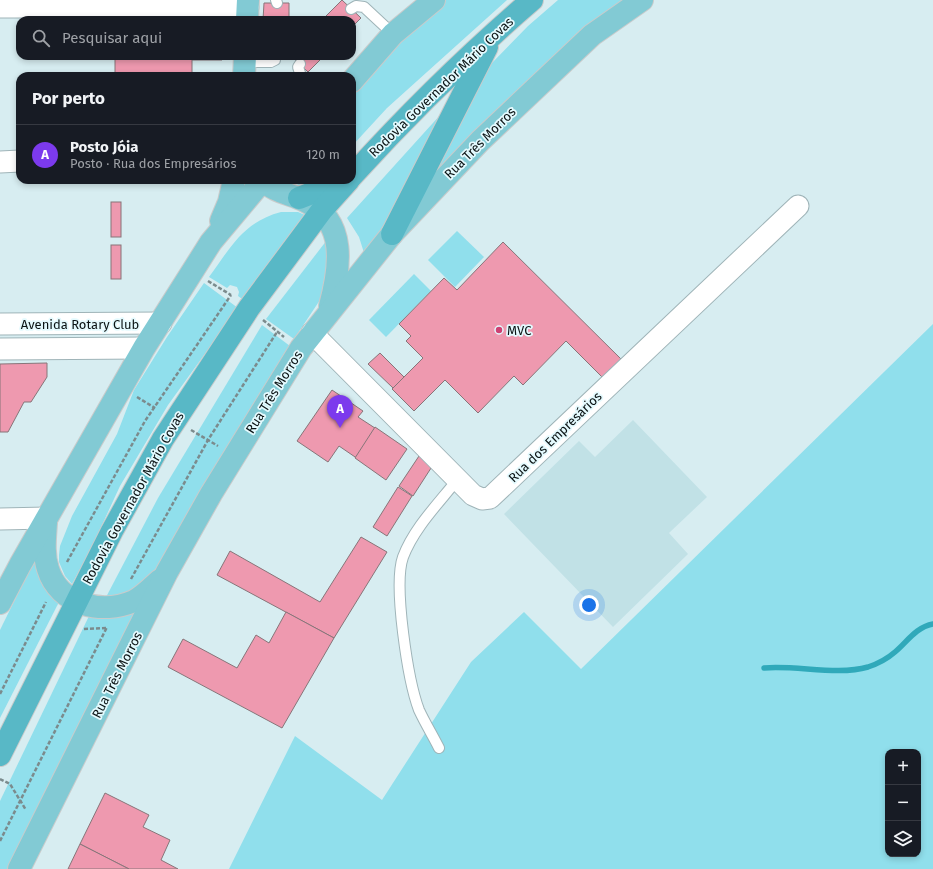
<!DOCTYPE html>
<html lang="pt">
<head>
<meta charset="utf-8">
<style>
	body { margin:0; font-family:"Fira Sans",sans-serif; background:#242831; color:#f1f3f6 }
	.controls { position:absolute; right:12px; bottom:12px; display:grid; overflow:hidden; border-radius:8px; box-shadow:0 2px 6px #0003 }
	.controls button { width:36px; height:36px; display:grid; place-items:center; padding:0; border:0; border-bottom:1px solid #363941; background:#171b24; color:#f1f3f6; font:20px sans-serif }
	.you { position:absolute; left:589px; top:605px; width:14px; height:14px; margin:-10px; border:3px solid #fff; border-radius:50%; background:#1a73e8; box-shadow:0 0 0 6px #1a73e833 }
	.badge { display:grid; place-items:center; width:26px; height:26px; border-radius:50%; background:#7c3aed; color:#fff; font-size:13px; font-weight:700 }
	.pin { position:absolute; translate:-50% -33px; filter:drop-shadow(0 1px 2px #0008) }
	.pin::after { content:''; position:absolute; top:21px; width:14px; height:12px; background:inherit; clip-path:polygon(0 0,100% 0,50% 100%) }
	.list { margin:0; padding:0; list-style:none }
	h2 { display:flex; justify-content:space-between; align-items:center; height:52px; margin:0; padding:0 16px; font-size:17px }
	h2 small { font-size:13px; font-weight:400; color:#9ea1a6 }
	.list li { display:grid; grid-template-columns:26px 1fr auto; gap:12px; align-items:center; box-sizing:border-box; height:60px; padding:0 16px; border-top:1px solid #363941 }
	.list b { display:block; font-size:15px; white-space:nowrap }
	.list p { margin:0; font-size:13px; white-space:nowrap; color:#9ea1a6 }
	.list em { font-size:13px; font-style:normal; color:#9ea1a6 }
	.icon { flex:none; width:22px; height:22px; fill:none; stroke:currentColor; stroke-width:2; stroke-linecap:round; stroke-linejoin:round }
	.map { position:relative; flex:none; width:933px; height:869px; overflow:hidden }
	.search { position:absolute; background:#171b24; box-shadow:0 2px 6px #0003; left:16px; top:16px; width:340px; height:44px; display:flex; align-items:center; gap:10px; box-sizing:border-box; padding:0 14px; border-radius:12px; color:#9ea1a6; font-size:15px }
	.panel { position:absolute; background:#171b24; box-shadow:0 2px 6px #0003; left:16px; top:72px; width:340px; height:112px; border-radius:12px }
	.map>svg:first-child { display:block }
	.built { fill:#c1e1e6 }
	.green { fill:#90dfec; fill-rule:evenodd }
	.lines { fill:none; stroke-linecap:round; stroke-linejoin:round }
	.stream { stroke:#30a9ba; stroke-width:5.5 }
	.building { fill:#ee99af; stroke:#877579 }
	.service-casing { stroke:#9fb4b8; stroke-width:12 }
	.minor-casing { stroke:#9fb4b8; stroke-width:23 }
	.primary-casing { stroke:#c9cbcb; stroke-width:24 }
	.trunk-casing { stroke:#c9cbcb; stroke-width:24 }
	.path { stroke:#7b8b8d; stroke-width:2.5; stroke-dasharray:4 2; stroke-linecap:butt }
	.service { stroke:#fff; stroke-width:10 }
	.minor { stroke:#fff; stroke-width:21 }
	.primary { stroke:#82cad4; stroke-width:22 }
	.trunk { stroke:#58b8c6; stroke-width:22 }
	.poi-dot { fill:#ce4173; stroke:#e4fafe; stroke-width:1.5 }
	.labels { text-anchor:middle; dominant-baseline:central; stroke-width:3.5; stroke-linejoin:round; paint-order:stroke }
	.street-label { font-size:13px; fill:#0b1314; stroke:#e4fafe }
	.poi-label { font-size:13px; fill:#0b1314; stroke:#e4fafe; text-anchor:start }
</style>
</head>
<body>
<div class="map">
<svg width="933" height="869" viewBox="0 0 933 869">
	<rect width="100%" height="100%" fill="#d7edf1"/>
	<polygon class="built" points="633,420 707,497 669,533 688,554 613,627 504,514 579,441 595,457"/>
	<g class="green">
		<polygon points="444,0 507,0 387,108 352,146 352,91 397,44"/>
		<polygon points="558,0 623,0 579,33 420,191 490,65 528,26"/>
		<polygon points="470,82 366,259 359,237 347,218"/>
		<polygon points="287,180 310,180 299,185"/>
		<path d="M281,212H298L307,216L245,301L238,296L239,292L237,287L230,285L227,288L209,277C231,247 243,222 281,212Z"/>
		<polygon points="457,231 484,257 455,287 428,260"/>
		<polygon points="327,240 328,288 294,339 266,319"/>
		<polygon points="414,274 431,291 386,337 369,320"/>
		<polygon points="204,283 238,308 168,405 120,486 90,551 72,584 65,576 59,562 59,555 60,546 72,516 117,434 134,390 167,337"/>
		<path d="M933,324V869H229L295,736L382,800L471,662L524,612L581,669ZM888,752H918V854H888Z"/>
		<polygon points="262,325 290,346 165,565 132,595 104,601 158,498"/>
		<polygon points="37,555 59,602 0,718 0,630"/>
		<polygon points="139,608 9,869 0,869 0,801 89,616"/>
	</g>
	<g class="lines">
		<path class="stream" d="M764,668C797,665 837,676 868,667C877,664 887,659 895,652C907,642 916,627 933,624"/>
	</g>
	<g class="building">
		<polygon points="342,0 361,18 352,27 352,20 322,20"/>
		<polygon points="264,3 289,3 289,20 263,20"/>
		<polygon points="115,56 222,56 222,60 192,60 192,76 115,76"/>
		<polygon points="291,56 324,56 308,72"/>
		<rect x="111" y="202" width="10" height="35"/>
		<polygon points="503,242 623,361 605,380 566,341 523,385 514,376 478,413 445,380 414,411 392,389 423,358 406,341 411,336 399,324 444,278 457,290"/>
		<rect x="111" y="245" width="10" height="34"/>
		<polygon points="380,353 404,377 393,388 368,364"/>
		<polygon points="47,363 47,377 31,402 24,402 8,432 0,432 0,364"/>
		<polygon points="332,390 363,411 358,417 378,430 358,459 339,446 328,462 297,441"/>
		<polygon points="375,427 407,449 386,480 355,458"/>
		<polygon points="419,456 433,465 413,496 399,486"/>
		<polygon points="398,487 412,496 387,536 373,527"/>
		<polygon points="361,537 387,552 334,638 217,575 230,551 320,602"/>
		<polygon points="286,612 334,638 282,728 168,667 183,639 237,668 256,635 269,643"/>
		<polygon points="105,793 149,815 143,827 170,840 161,860 178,869 129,869 80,844"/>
		<polygon points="80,844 129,869 68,869"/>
	</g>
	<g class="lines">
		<defs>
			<g id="service">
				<polyline points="276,0 277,3"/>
				<polyline points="351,9 356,6 364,7 393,34"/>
				<polyline points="245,62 271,62 275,60 275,56"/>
				<polyline points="300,64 298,67 301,76"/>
				<path d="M439,748C433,736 425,723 419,710C408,681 393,585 403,557C414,528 438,504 457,480"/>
			</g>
			<g id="minor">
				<polyline points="0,7 248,7"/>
				<polyline points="0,162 20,161"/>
				<polyline points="0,324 161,323"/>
				<polyline points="312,333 473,495 482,499 490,498 798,206"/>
				<polyline points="0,349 144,348"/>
				<polyline points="0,519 47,518"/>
			</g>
			<g id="primary">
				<polyline points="247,20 248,0"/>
				<polyline points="244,76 245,56"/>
				<polyline points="352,81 393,34 434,0"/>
				<path d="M262,180C274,192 291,194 305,201C348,221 340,269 330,306"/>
				<polyline points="221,221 229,202 234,180"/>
				<path d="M46,523C45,538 43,554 48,569C59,605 102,615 134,601C144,596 152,587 160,580"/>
				<polyline points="0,603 20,565 144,348 211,242 263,180"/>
				<polyline points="19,869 167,572 211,494 301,348 392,234 480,141 592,35 642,0"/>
			</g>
			<g id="trunk">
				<path d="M352,176C408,114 468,55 532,0"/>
				<polyline points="299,198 322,189 335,180"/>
				<polyline points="392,234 487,47"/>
				<polyline points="0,755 112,531 163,439 249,308 322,210 349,180"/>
			</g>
		</defs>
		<use href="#service" class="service-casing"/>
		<use href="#minor" class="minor-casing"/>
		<use href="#primary" class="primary-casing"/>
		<use href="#trunk" class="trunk-casing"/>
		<g class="path">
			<polyline points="208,281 231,295"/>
			<polyline points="263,320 284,337"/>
			<polyline points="137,397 155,408"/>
			<polyline points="191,430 218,446"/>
			<polyline points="67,562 145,421 231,295"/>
			<polyline points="131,579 208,440 277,332"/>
			<polyline points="84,629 106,628"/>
			<polyline points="0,694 46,602"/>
			<polyline points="0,779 10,784 26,810"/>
			<polyline points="0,841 107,627"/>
		</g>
		<use href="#service" class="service"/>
		<use href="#minor" class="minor"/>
		<use href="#primary" class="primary"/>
		<use href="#trunk" class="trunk"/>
	</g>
	<circle class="poi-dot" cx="499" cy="330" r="4"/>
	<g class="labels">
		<g class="street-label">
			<text transform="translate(441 87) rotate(-44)">Rodovia Governador Mário Covas</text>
			<text transform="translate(480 143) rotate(-45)">Rua Três Morros</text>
			<text x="80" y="324">Avenida Rotary Club</text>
			<text transform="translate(274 392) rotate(-58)">Rua Três Morros</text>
			<text transform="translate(555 437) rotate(-44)">Rua dos Empresários</text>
			<text transform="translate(133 498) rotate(-61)">Rodovia Governador Mário Covas</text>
			<text transform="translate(117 675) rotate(-63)">Rua Três Morros</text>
		</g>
		<g class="poi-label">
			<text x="507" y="330">MVC</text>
		</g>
	</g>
</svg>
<div class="controls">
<button>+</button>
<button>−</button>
<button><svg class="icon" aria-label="layers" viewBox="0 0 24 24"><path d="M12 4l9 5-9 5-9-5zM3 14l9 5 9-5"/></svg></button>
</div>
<div class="you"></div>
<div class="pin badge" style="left:340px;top:428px">A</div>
<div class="search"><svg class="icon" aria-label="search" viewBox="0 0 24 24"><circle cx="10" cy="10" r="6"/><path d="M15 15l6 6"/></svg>Pesquisar aqui</div>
<section class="panel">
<h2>Por perto<small></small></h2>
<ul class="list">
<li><span class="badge">A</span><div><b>Posto Jóia</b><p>Posto · Rua dos Empresários</p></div><em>120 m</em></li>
</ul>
</section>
</div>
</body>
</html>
